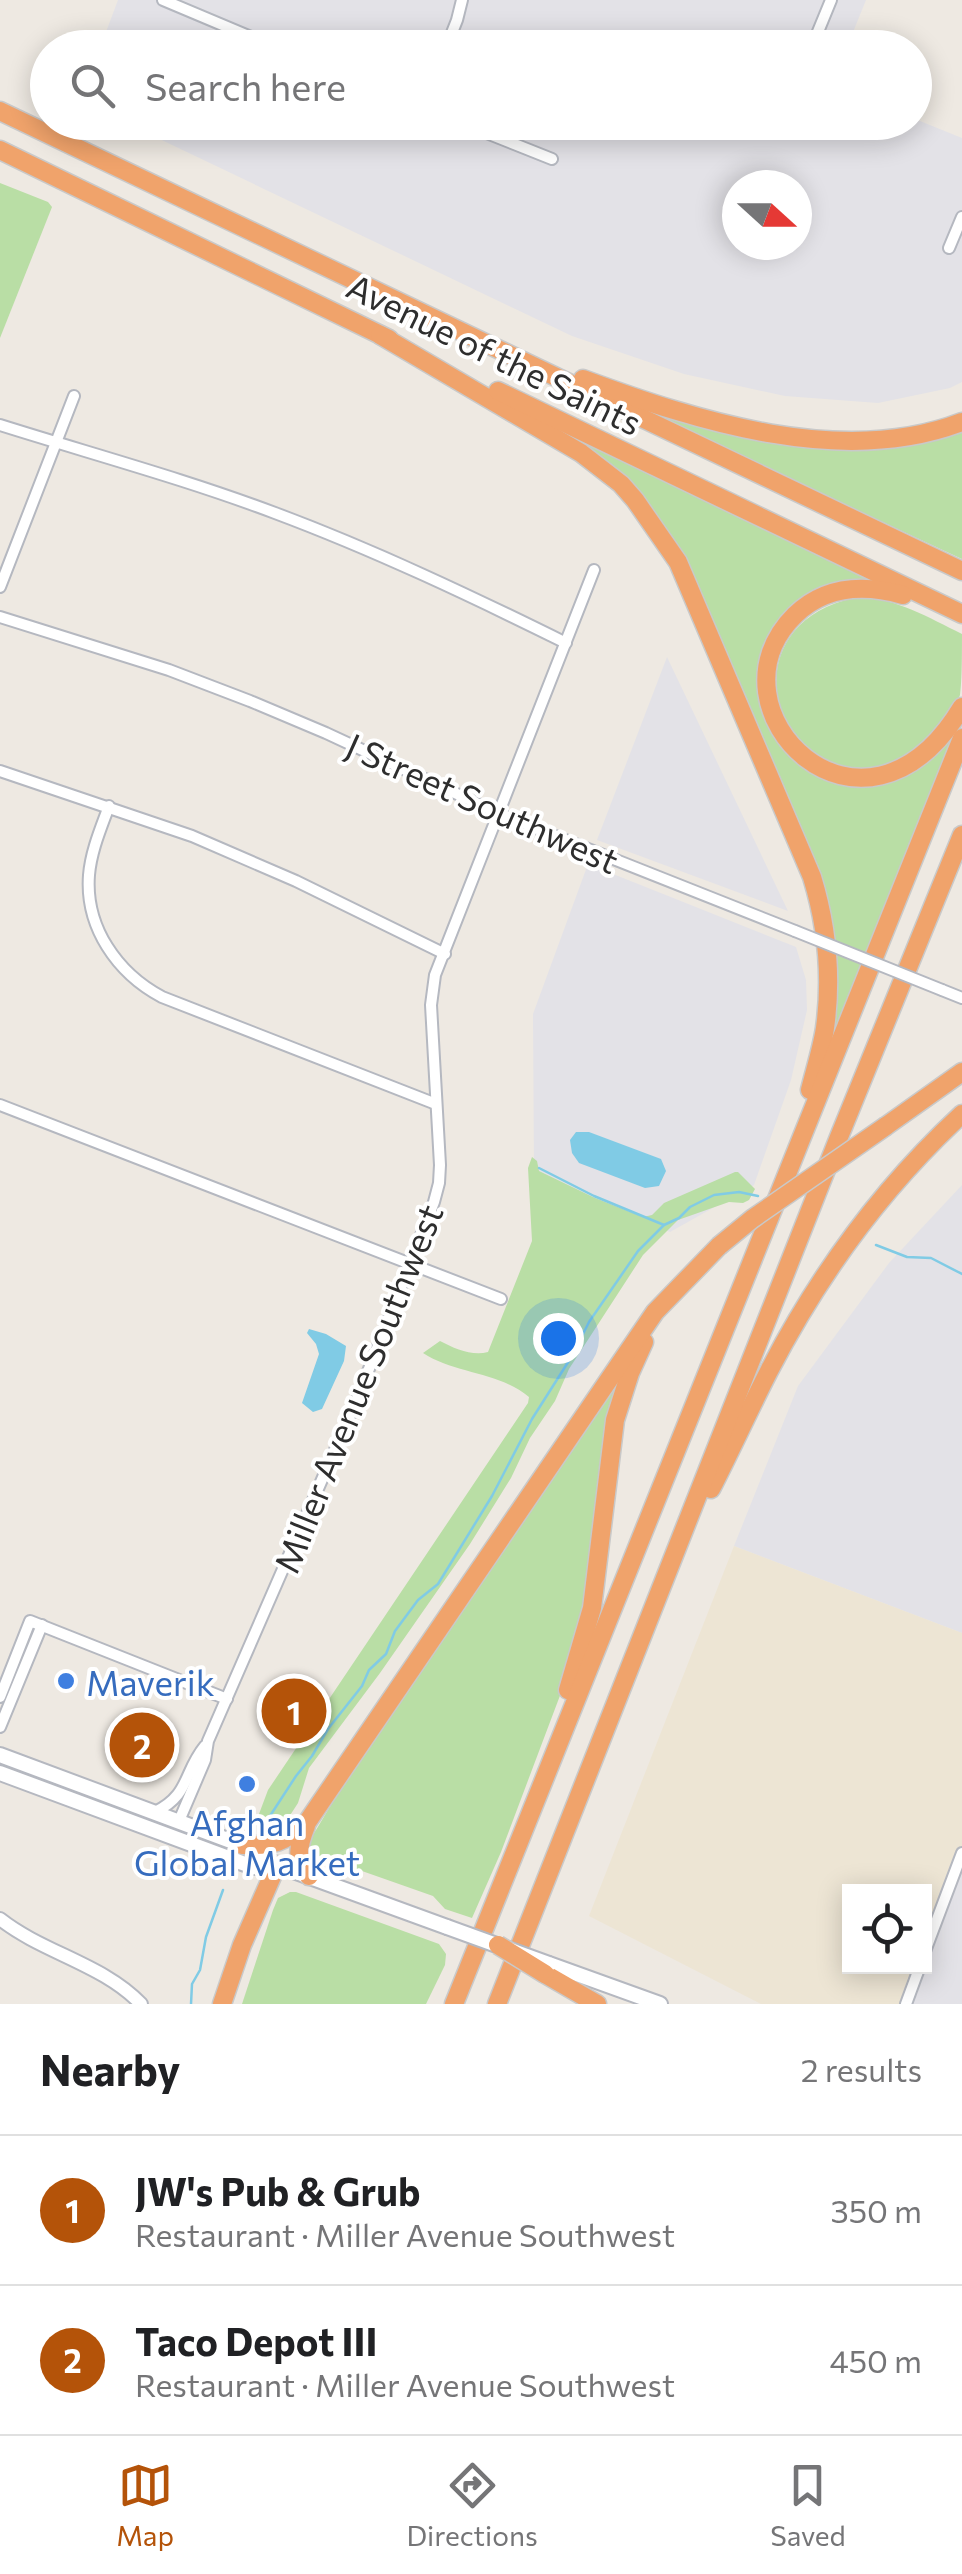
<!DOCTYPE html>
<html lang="en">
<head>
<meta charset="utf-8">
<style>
	body { margin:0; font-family:Commissioner,sans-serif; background:#f6f6f6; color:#202124 }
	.controls { position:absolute; right:30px; bottom:30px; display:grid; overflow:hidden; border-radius:0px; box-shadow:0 5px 25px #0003 }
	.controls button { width:90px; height:90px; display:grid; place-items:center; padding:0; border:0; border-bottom:2px solid #e0e0e0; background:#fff; color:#202124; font:50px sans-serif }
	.compass { position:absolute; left:722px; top:170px; width:90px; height:90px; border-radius:50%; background:#fff; box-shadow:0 5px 25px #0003; rotate:111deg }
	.you { position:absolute; left:558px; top:1338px; width:35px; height:35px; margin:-25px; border:8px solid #fff; border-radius:50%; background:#1a73e8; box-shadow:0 0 0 15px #1a73e833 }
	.badge { display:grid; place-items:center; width:65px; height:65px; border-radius:50%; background:#b45309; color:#fff; font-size:32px; font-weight:700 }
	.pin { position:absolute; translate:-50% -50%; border:5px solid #fff; box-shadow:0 2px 10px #0006 }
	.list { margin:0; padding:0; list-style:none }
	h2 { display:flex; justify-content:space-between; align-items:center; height:130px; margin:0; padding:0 40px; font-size:42px }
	h2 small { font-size:32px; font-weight:400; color:#757577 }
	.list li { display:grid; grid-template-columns:65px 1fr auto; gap:30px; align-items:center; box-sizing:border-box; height:150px; padding:0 40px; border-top:2px solid #e0e0e0 }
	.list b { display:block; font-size:38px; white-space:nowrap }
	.list p { margin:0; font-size:32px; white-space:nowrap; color:#757577 }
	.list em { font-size:32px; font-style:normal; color:#757577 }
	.icon { flex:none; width:55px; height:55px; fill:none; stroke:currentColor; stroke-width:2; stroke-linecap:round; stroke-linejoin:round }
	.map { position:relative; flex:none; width:962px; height:2004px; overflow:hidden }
	.search { position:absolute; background:#fff; box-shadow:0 5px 25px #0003; left:30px; right:30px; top:30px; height:110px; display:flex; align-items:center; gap:25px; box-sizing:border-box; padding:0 35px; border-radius:55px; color:#757577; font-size:38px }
	.sheet { height:430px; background:#fff }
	nav { display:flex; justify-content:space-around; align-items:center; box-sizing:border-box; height:140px; border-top:2px solid #e0e0e0; background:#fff; font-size:28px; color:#757577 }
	nav a { display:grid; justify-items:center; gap:5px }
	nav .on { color:#b45309 }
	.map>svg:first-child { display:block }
	.industrial { fill:#e3e2e7; fill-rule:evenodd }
	.education { fill:#ede5d4 }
	.green { fill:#b9dea5 }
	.water { fill:#80cbe5 }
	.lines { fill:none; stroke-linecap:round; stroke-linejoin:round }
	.stream { stroke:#80cbe5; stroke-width:2.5 }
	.minor-casing { stroke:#b5b8c0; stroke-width:14 }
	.tertiary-casing { stroke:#b5b8c0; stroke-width:16 }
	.secondary-casing { stroke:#b5b8c0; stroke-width:18 }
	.motorway-casing { stroke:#c9c9c9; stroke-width:21 }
	.minor { stroke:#fff; stroke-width:10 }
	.tertiary { stroke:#fff; stroke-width:12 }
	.secondary { stroke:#fff; stroke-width:14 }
	.motorway { stroke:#f0a36b; stroke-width:18 }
	.minor-bridge-casing { stroke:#b5b8c0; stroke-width:14; stroke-linecap:butt }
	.secondary-bridge-casing { stroke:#b5b8c0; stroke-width:18; stroke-linecap:butt }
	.motorway-bridge-casing { stroke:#c9c9c9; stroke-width:21; stroke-linecap:butt }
	.minor-bridge { stroke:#fff; stroke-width:10 }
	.secondary-bridge { stroke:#fff; stroke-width:14 }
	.motorway-bridge { stroke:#f0a36b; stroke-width:18 }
	.shop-dot { fill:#3f7fe0; stroke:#fff; stroke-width:4 }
	.labels { text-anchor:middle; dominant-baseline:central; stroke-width:8; stroke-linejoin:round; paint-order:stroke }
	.street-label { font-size:35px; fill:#2e2e2e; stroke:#fff }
	.shop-label { font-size:35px; fill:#366cbe; stroke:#fff; text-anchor:start }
</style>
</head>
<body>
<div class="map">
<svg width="962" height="2004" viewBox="0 0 962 2004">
	<rect width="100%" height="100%" fill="#eee9e2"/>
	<g class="industrial">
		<polygon points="118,0 866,0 847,47 100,48"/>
		<path d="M915,119L962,138V382L950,388L878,403L785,396L684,374L572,336L126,123L914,122ZM737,185H797V245H737Z"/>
		<polygon points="667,657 788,911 597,840"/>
		<polygon points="588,864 796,947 806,980 807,1010 791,1080 754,1185 670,1232 534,1175 533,1014"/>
		<polygon points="962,1185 962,1633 734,1546 798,1386 889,1263"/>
		<polygon points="962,1853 962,2004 906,2004 924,1966 925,1954"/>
	</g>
	<polygon class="education" points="734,1546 962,1633 962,1853 925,1954 924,1891 850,1891 850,1966 920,1967 906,2004 761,2004 589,1916"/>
	<g class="green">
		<polygon points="0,183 48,202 52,207 0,338"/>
		<polygon points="637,408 782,441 962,430 962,559"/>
		<path d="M562,431L872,580L870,583L784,619C779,640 774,660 769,680C767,687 764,696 764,703C763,720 776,740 787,751C839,802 905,792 949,737L953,739L835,1028H831L835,960L676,549L560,434Z"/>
		<path d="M854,598C893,596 927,617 962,634C962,650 962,682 960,695C952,715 934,736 917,748C909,754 901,763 891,765C777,800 720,627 854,598Z"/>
		<path d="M532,1157L537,1161L539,1171L595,1198L643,1217L652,1215L664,1203L735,1172H738L755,1189L749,1200L743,1203L729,1202L678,1220L643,1255L569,1369L555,1401L530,1438L511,1478L470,1544L380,1673L309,1768L298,1803L287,1820L279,1827L268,1825L260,1821L259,1814L268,1790L528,1403L529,1397C500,1372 455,1374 423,1353L440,1341C455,1349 472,1356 488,1352L532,1241L528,1168Z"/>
		<polygon points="621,1376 590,1585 567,1677 501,1852 472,1918 445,1909 433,1896 308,1852 307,1848 313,1835 358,1760"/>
		<polygon points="290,1892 296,1892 439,1944 446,1954 445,1965 426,2004 242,2004 273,1910 278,1898"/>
	</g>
	<g class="water">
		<polygon points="576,1132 589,1132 661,1159 666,1171 659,1186 645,1188 579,1163 572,1153 570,1140"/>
		<polygon points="309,1329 326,1334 346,1346 344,1361 322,1409 313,1412 302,1403 319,1354 316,1344 307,1333"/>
	</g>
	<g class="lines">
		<g class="stream">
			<polyline points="539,1168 594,1196 664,1225"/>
			<polyline points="876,1245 907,1257 931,1258 962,1274"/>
			<polyline points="268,1819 296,1776 312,1756 328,1729 362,1686 369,1670 386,1654 395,1631 418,1600 438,1584 492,1496 532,1419 572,1356 589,1322 638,1251 664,1225 679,1218 690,1207 714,1195 739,1192 758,1196"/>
			<polyline points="191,2004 192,1984 200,1970 206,1937 223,1890"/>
		</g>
		<defs>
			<g id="minor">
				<polyline points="163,0 277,48"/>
				<polyline points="815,39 831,0"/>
				<polyline points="446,48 457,20 462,0"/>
				<polyline points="459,122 552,159"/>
				<polyline points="949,248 962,217"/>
				<path d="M0,425C92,454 185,479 275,513C374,550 471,596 566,643"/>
				<polyline points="0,587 74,396"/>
				<polyline points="0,617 169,670 250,701 326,733 500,814 795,931"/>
				<polyline points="0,771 192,836 296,881 445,954"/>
				<path d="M109,806C101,828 91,851 89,875C85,927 117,973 162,997L436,1104"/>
				<polyline points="942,990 962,998"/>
				<polyline points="0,1105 501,1299"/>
				<polyline points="0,1697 30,1621 227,1699"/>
				<polyline points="0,1727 42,1625"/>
				<path d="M155,1812C190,1795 183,1773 205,1746"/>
				<polyline points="179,1821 205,1760 208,1741 358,1397 434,1202 439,1183 440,1165 431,1005 435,975 594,570"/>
				<polyline points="924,1954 962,1853"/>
				<polyline points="906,2004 920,1966"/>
			</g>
			<path id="tertiary" d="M0,1919C43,1953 103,1964 141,2004"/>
			<g id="secondary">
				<polyline points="0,1755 252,1849 277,1865 447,1927"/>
				<polyline points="0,1773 253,1867 277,1865"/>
				<polyline points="549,1964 660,2004"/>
			</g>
			<g id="motorway">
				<polyline points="0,111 962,571"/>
				<polyline points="0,150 389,339"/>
				<path d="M380,335L581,453L621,484L635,500L678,562L812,877C827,926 832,977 825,1028C822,1048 815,1070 810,1090"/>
				<path d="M583,379C697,421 843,468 962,422"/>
				<polyline points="498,391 962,614"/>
				<path d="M903,595C864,584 825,586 795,615C700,709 863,872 962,707"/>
				<polyline points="886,1126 962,1072"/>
				<path d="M711,1489C731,1450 749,1410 769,1371C818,1276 883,1187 962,1114"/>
				<polyline points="568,1690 592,1608 615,1420 630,1373 644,1342"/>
				<path d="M306,1826C298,1846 295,1860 309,1876"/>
				<path d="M242,1845C273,1846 285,1843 308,1821L655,1312L719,1246"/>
				<polyline points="545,1974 597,2004"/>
				<polyline points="222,2004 242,1945 277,1865"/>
				<polyline points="454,2004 962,738"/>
				<polyline points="497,2004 839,1137 962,835"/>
			</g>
		</defs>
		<use href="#minor" class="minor-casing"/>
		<use href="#tertiary" class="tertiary-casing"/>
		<use href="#secondary" class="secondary-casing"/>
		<use href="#motorway" class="motorway-casing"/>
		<use href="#minor" class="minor"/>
		<use href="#tertiary" class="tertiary"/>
		<use href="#secondary" class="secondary"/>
		<use href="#motorway" class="motorway"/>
		<defs>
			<polyline id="minor-bridge" points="795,931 942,990"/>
			<polyline id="secondary-bridge" points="447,1927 549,1964"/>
			<g id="motorway-bridge">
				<polyline points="719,1246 752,1219 886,1126"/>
				<polyline points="498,1945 545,1974"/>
			</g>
		</defs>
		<use href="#minor-bridge" class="minor-bridge-casing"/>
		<use href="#secondary-bridge" class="secondary-bridge-casing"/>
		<use href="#motorway-bridge" class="motorway-bridge-casing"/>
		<use href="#minor-bridge" class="minor-bridge"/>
		<use href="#secondary-bridge" class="secondary-bridge"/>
		<use href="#motorway-bridge" class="motorway-bridge"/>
	</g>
	<g class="shop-dot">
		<circle cx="66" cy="1681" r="10"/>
		<circle cx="247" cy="1784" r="10"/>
	</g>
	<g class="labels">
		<g class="street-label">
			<text transform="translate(495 353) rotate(26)">Avenue of the Saints</text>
			<text transform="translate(483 802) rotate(24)">J Street Southwest</text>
			<text transform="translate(357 1388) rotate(-68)">Miller Avenue Southwest</text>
		</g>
		<g class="shop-label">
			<text x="86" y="1681">Maverik</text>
			<text x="247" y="1821" text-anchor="middle">Afghan<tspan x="247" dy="40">Global Market</tspan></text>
		</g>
	</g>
</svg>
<div class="controls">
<button><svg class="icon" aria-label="locate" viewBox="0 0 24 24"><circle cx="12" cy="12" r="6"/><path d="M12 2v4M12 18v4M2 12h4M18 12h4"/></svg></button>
</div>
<svg class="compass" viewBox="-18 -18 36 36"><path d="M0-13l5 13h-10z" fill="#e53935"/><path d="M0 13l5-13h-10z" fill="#757577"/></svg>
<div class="you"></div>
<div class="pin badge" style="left:294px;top:1711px">1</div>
<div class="pin badge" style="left:142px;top:1745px">2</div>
<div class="search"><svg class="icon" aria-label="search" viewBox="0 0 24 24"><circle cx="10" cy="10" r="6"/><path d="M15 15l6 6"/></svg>Search here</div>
</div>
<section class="sheet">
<h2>Nearby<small>2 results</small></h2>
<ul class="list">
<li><span class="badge">1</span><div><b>JW's Pub &amp; Grub</b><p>Restaurant · Miller Avenue Southwest</p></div><em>350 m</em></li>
<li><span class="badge">2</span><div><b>Taco Depot III</b><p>Restaurant · Miller Avenue Southwest</p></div><em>450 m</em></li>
</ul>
</section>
<nav>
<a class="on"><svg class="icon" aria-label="map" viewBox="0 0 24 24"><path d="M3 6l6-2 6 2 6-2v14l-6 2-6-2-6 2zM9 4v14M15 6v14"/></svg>Map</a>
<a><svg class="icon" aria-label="directions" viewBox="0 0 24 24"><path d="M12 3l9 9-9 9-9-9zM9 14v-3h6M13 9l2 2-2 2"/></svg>Directions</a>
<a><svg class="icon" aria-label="saved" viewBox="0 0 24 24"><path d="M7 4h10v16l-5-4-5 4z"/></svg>Saved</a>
</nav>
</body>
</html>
